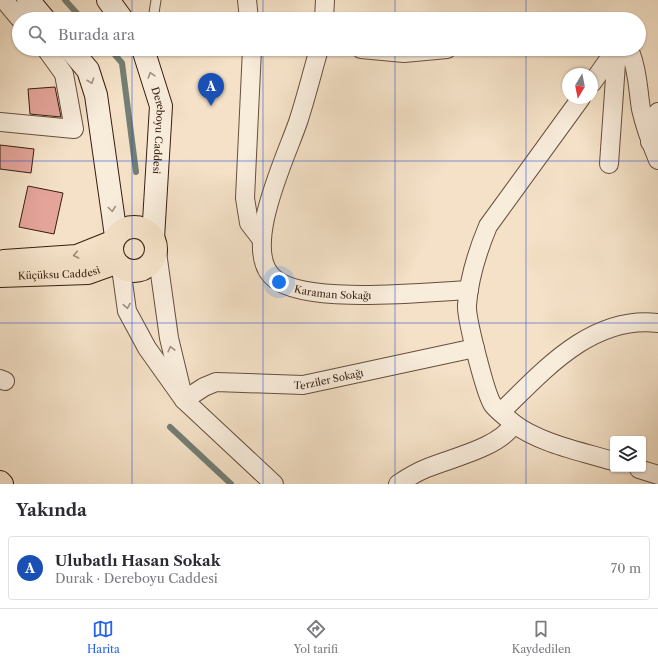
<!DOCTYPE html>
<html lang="tr">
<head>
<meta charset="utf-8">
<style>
	:root { --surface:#fff; --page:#f2f2f3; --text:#2b2b33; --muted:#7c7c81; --line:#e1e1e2; --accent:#2563eb }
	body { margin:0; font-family:"Libre Caslon Text",serif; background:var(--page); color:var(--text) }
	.controls { position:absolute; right:12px; bottom:12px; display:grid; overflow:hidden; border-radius:4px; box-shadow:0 1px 3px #0004 }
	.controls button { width:36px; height:36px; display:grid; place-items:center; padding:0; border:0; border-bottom:1px solid var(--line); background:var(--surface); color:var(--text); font:20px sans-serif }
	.compass { position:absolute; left:562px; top:68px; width:36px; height:36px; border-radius:50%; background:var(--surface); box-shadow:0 1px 3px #0004; rotate:190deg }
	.you { position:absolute; left:279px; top:282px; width:14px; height:14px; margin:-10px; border:3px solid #fff; border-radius:50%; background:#1a73e8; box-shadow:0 0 0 6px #1a73e833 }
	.badge { display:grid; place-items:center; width:26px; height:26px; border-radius:50%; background:var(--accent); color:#fff; font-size:13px; font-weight:700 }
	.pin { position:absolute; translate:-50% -33px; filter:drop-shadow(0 1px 2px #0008) }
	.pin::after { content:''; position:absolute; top:21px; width:14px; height:12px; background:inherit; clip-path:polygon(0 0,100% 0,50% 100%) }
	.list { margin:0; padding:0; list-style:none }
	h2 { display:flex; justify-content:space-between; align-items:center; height:52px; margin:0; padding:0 16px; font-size:17px }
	h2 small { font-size:13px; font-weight:400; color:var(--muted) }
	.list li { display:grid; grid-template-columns:26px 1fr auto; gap:12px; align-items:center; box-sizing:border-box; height:64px; margin:0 8px 8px; padding:0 8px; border:1px solid var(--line); border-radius:4px }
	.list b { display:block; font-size:15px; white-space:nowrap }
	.list p { margin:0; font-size:13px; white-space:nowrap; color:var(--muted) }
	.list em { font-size:13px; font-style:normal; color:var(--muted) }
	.icon { flex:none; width:22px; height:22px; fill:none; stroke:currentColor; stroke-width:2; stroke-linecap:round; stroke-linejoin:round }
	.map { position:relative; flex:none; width:658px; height:484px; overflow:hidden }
	.search { position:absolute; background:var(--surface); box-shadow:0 1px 3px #0004; left:12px; right:12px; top:12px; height:44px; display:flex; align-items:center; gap:10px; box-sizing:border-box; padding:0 14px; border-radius:22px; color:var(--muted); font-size:15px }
	.sheet { height:124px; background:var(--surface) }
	nav { display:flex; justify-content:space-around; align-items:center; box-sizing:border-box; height:56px; border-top:1px solid var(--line); background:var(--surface); font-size:11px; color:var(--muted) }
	nav a { display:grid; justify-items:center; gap:2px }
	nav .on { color:var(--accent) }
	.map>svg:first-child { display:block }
</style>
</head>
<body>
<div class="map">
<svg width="658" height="484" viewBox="0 0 658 484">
	<rect width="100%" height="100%" fill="#f4e1c7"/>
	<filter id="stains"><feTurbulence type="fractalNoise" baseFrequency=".005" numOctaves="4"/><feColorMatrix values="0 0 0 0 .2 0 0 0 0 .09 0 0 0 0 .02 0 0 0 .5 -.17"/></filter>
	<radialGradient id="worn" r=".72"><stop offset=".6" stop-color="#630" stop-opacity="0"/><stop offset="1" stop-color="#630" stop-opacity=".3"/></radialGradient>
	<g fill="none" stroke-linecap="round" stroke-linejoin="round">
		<!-- stream -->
		<path stroke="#747e73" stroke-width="6" d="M65,0L82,19
			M110,49L122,63L136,172
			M170,427L231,484"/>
	</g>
	<!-- building -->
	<path fill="#e4a49a" stroke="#381e11" d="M55,87L61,117L30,114L28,89Z
		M0,145L34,149L31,173L0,169Z
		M28,186L63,193L54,234L19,227Z"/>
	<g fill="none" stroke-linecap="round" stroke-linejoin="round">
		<!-- service casing -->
		<g stroke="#674f3e" stroke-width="11">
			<path id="service" d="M153,19L156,0"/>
		</g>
		<!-- minor casing -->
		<g stroke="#674f3e" stroke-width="20">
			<g id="minor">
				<path d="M4,0L20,19"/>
				<path d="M247,0L249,19"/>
				<path d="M324,19L325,0"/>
				<path d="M252,49L245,198L249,223L262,240"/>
				<path id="s1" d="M319,49C312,73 306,98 298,122C287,155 239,252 275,279C307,305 426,292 469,290"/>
				<path d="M361,49L404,53L447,49"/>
				<path d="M620,49L631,54C638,72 638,91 641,109C645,127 651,143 658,160"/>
				<path d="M592,83L616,49"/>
				<path d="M581,98L488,226C478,250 469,278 467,305C466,318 486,396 493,405C498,411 507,418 513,423C538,443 583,452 613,461"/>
				<path d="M0,122L74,129L64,74L46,49"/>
				<path d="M650,142L658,112"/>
				<path d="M609,164L617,49"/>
				<path d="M156,245L169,338L182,392"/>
				<path d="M121,268L127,311L147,348L184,400L274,484"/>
				<path d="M0,379L5,381"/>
				<path id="s2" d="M184,400L204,387L216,382L303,385L475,348"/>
				<path d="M501,412C544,370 592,315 658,323"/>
				<path d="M639,469L658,475"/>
				<path d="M398,484C407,478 417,472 427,468C454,457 498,448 514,424"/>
			</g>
		</g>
		<!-- secondary casing -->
		<g stroke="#381e11" stroke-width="24">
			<g id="secondary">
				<path d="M28,0L44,19"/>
				<path d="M108,0L122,19"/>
				<path d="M70,49L88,70L96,95L116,236"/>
				<path id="s3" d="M143,49L161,106L153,238"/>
			</g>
		</g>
		<!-- primary casing -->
		<g stroke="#381e11" stroke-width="24">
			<g id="primary">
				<circle cx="134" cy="249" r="22"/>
				<path d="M4,261L77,256L112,242"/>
				<path id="s4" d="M0,276L88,273L116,263"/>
				<path d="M0,482L2,484"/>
			</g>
		</g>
		<!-- service -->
		<use href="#service" stroke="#f8ecdb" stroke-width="9"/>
		<!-- minor -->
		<use href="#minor" stroke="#f8ecdb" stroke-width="18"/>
		<!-- secondary -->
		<use href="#secondary" stroke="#f8ecdb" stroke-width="22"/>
		<!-- primary -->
		<use href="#primary" stroke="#f4e1c7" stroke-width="22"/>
	</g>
	<!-- one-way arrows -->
	<defs><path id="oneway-chevron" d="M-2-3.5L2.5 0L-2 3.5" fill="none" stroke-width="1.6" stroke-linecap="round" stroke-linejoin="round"/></defs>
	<g stroke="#a28f80">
		<use href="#oneway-chevron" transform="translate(151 75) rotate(-108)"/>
		<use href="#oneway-chevron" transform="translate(91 81) rotate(71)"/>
		<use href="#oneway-chevron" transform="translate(112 209) rotate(82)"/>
		<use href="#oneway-chevron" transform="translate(127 306) rotate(80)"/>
		<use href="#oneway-chevron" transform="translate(171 349) rotate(-104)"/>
	</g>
	<use stroke="#9f8975" href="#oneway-chevron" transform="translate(76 255) rotate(169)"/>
	<!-- grid -->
	<path fill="none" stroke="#1d4ed8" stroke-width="1" stroke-opacity="0.55" d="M132,0V19M263,0V19M395,0V19M526,0V19M132,49V484M263,49V484M395,49V484M526,49V484M0,161H658M0,323H658"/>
	<g text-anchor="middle" stroke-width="3" stroke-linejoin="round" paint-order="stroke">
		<!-- street labels -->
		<g font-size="10" fill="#381e11" stroke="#f8ecdb">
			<text dy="4" stroke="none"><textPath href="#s3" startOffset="84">Dereboyu Caddesi</textPath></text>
			<text dy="4" stroke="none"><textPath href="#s4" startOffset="59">Küçüksu Caddesi</textPath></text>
			<text dy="4" stroke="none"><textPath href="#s1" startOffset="303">Karaman Sokağı</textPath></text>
			<text dy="4" stroke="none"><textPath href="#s2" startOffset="150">Terziler Sokağı</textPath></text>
		</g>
	</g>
	<rect width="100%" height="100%" filter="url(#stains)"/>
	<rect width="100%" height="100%" fill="url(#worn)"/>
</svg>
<div class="controls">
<button><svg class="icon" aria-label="layers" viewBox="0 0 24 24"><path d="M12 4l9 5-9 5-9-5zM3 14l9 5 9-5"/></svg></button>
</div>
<svg class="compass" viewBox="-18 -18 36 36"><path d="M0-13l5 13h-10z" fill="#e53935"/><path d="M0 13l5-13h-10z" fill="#7c7c81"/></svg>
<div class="you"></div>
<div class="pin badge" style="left:211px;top:106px;background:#1a4fb4">A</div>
<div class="search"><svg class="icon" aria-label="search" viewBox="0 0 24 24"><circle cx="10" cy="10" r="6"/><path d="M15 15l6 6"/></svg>Burada ara</div>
</div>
<section class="sheet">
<h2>Yakında<small></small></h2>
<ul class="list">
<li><span class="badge" style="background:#1a4fb4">A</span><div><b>Ulubatlı Hasan Sokak</b><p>Durak · Dereboyu Caddesi</p></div><em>70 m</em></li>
</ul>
</section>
<nav>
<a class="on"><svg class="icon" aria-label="map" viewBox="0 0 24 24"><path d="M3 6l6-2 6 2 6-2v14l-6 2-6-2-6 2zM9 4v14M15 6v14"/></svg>Harita</a>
<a><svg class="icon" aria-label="directions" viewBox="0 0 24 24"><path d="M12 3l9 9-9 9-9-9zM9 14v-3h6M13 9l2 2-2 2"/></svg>Yol tarifi</a>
<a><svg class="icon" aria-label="saved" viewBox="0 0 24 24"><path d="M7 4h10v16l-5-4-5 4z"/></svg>Kaydedilen</a>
</nav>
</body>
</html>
